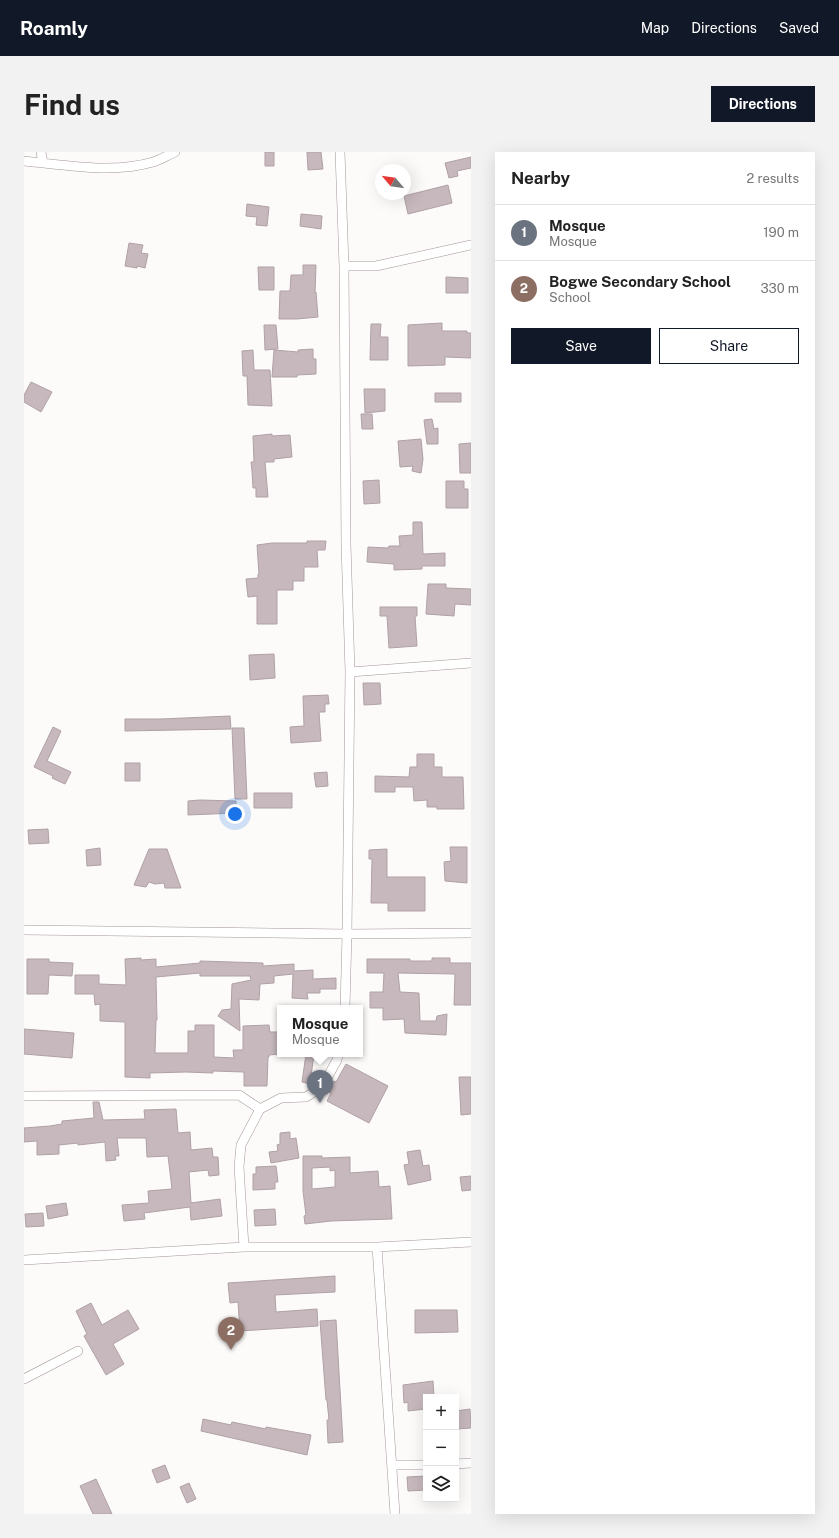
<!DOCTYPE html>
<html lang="en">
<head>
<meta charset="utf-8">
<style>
	:root { --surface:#fff; --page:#f2f2f2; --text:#222; --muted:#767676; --line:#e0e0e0; --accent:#111827 }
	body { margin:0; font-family:"Public Sans",sans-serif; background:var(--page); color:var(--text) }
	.controls { position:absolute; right:12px; bottom:12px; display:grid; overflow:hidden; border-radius:0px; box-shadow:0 4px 16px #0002 }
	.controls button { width:36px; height:36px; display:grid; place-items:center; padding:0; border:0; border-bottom:1px solid var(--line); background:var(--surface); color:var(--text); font:20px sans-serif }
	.compass { position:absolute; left:351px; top:12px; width:36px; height:36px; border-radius:50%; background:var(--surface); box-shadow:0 4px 16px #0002; rotate:299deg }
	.you { position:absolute; left:211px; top:662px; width:14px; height:14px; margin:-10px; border:3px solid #fff; border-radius:50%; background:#1a73e8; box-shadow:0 0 0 6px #1a73e833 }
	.badge { display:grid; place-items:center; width:26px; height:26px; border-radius:50%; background:var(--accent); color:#fff; font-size:13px; font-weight:700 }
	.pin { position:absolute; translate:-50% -33px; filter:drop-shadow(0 1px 2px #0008) }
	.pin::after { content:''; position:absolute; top:21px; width:14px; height:12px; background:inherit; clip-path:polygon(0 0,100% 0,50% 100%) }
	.popup { position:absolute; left:253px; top:853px; width:86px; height:52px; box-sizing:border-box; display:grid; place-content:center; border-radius:0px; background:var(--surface); filter:drop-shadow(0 1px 3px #0005); font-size:13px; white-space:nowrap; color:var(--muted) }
	.popup b { font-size:15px; color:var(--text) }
	.popup::after { content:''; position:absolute; left:50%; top:100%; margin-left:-8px; border:8px solid transparent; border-top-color:var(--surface) }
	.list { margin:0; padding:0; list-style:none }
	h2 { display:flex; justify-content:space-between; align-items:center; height:52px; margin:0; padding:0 16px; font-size:17px }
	h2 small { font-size:13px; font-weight:400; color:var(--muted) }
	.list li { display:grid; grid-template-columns:26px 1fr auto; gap:12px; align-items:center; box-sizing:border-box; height:56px; padding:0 16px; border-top:1px solid var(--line) }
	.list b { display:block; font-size:15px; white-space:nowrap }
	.list p { margin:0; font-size:13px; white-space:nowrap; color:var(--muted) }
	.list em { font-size:13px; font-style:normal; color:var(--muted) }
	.actions { display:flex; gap:8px; padding:12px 16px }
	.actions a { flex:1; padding:9px 0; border:1px solid var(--accent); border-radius:0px; text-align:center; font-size:14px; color:var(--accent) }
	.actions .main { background:var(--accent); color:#fff }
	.icon { flex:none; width:22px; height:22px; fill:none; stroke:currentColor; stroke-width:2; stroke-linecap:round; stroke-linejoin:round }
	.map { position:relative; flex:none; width:447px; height:1362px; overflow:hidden; border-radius:0px }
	header { display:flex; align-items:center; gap:24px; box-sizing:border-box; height:56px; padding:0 20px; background:var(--accent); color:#fff }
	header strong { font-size:19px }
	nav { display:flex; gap:22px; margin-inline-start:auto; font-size:14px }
	.intro { display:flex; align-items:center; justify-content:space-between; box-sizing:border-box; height:96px; padding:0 24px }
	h1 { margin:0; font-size:28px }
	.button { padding:10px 18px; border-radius:0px; background:var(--accent); color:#fff; font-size:14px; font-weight:700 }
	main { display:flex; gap:24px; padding:0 24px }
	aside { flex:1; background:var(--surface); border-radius:0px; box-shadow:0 4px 16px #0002 }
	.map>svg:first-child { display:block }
</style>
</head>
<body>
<header>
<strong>Roamly</strong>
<nav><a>Map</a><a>Directions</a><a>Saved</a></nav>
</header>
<div class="intro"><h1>Find us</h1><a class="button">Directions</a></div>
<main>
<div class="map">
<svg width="447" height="1362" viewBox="0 0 447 1362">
	<rect width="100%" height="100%" fill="#fdfafa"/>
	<!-- building -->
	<path fill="#c6b8bc" stroke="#afa1a5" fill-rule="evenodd" d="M241,0H250V14H241Z
		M283,0H297L299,17L284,18Z
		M447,5V16L433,19L434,24L425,26L421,11Z
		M424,33L428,51L384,62L380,44Z
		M223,52L245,55L243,74L232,73L233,65L222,64Z
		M277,62L298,64L297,77L276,74Z
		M105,91L119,93L117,101L124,102L121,116L113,114V116L101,114Z
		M279,113H292L291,141L292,140L294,165L273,167H255L256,139H266L267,123H279Z
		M234,115H250V138H235Z
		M422,125L444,126V141H422Z
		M418,171V179H443V181H447V206L421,205V213L384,214V173Z
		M347,172H357L356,185H364V208H346Z
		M240,173H252L254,197L241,198Z
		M289,197V207H292V222L273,223V225H248L250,198L274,200V198Z
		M229,198L230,218H246L248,254L224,253L223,224H219L218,199Z
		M7,230L28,240L17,260L0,250V243Z
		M340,237H361V259L341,261Z
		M411,241H437V250H411Z
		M337,262H348L349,277H338Z
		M408,267L410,277L414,276V292H403L400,268Z
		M248,282V284L266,283L268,305L250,307V310H241L244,345H232V336H229L228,319L227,310H230L229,284Z
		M397,287L399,307L397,321L388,319L389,314L376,315L374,289Z
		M447,291V321H436L435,292Z
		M355,328L356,351L340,352L339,329Z
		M422,329H440V337H444V356H422Z
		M389,370H398L399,402L421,401V414H398V417L370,418V412L343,410L344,395L364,396L365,394H376L375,384L389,383Z
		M283,389H302L301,398H293L294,415H280V429H269V438H253V472H233V444L224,445L222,427L234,426V422H235L233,393L248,391H283Z
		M404,432H422V436L447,437V453L431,452L430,464L402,462Z
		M356,455H393V464H391L393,494L365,496L363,464H356Z
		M250,502L251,526L226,528L225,503Z
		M339,531H356L357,552L340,553Z
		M304,543L305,552H301V560H295L297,589L267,591L266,575L280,574L279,544Z
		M206,564L207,577L101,579V567H137Z
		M29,575L37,579L23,609L47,620L41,632L28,626L29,624L10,615Z
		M208,576H220L223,647H211Z
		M393,602H410V615H418V625H439L440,657H413V655H403V648L390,649L389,635H371V640H351V624L385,625L386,615H393Z
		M101,611H116V629H101Z
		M303,620L304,634L292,635L290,621Z
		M230,641H268V656H230Z
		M176,648L212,649V661L164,663V649Z
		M24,677L25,691L5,692L4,678Z
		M426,695H443V731L421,729L420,710L427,709Z
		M76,696L77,713L63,714L62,698Z
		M125,697H143L157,736H141L140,731L131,732L125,730L122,735L110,733Z
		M363,697V725H401V759H364V751H347L348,707H345V698Z
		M117,806V808L132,807V815L176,811V809L239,811V814L270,812V819L289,818V827L312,826V837H296V841H283L284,847L268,846L269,822L250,824V831L236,832L235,848L215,847L216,879L194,864L198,858L207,857L208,832L227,828L226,824H176V821L132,825L133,868H132L131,901H164V879H171V873H190V905L210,906L209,898H219V874L245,873L246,880H256V902L245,903V905H244L243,934H220V920L189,919V921L162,920L126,921V926L101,925V870L76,869V852L71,853L70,842H51V823H75V832L102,833L101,807Z
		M408,806H426V811H447V853H430L431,822L374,821L376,840L395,841L396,869H412L413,864L423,862L422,883L381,881L380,867L359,868V856H346V840H359L360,821H343V807H386V809H408Z
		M3,807H25V810L49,811L48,824L25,823L24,842H3Z
		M0,877L50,881L48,906L0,902Z
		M282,902H290L286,932L278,930Z
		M322,912L364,934L345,971L303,949L307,941L305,940L310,929L312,930Z
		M435,925H447V962L437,963Z
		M69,950H75L79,968L121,967L120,958L152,957L154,981L166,980L167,998L188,996L189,1005H194L195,1023L185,1024L184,1018L165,1020L167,1051L196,1047L198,1064L167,1068L166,1055L120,1061L121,1067L100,1069L98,1053L125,1051L124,1039L148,1037L144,1004L123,1005L122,986H93L95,1004H91L92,1008L82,1009L81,990L54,993V991L35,993V1002L13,1003V989L0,990V976L26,974L38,972V969L70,966Z
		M266,980V987L272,986L275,1006L247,1011L245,1000L254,999L253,993L256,992V981Z
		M396,998L399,1014L405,1013L407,1028L384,1033L380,1013L385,1012L383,1000Z
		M279,1004H298V1006L326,1005V1021L354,1019L355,1035L366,1034L368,1067L307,1069L281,1072L280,1064L282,1063L279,1039ZM306,1015V1019L311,1018V1035L288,1037V1016Z
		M252,1014L254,1030H251V1037L229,1038V1022H232V1015Z
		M447,1024V1038L438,1039L436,1025Z
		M42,1051L44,1063L24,1067L22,1054Z
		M251,1057L252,1073L231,1074L230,1058Z
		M19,1061L20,1074L2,1075L1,1062Z
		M311,1124V1140L251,1143L252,1160L293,1157L294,1174L216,1179L214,1150L206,1151L204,1131Z
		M67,1151L78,1173L104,1158L115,1177L89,1192L100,1212L82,1223L60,1184L63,1182L52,1159Z
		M391,1158H433L434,1180L391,1181Z
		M312,1168L319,1290L304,1291L303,1268H305L303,1248H302L296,1169Z
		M409,1229L410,1245H402V1257L384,1259V1250L380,1251L379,1233Z
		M446,1257L447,1276L432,1277V1259Z
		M179,1267L207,1273L208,1270L242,1277V1275L287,1283L283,1303L177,1279Z
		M141,1313L146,1326L133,1331L128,1318Z
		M402,1324V1338L384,1339L383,1325Z
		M72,1327L88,1362H69L56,1334Z
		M165,1331L172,1347L163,1351L156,1335Z"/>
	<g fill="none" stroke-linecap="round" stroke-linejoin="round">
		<!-- street casing -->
		<g stroke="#a49695" stroke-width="10">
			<path id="street" d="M17,0L19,11
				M316,0L320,114L322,392L326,520L323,782L321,856
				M0,9C41,13 89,22 129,10C136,8 144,3 151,0
				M320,114H352L447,93
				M326,520L447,511
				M0,778L323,782L447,781
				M0,944L215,943L236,957
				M220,1095L215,1015L217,993L236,957L257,946L282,945L298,935L313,908L314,902
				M353,1095L371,1362
				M0,1108L220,1095H353L447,1090
				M0,1227L54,1199
				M432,1312L447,1311
				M368,1313H402"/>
		</g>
		<!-- street -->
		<use href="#street" stroke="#fff" stroke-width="9"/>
	</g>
</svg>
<div class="controls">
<button>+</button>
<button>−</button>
<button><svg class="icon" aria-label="layers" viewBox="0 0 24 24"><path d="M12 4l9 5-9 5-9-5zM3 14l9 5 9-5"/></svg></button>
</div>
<svg class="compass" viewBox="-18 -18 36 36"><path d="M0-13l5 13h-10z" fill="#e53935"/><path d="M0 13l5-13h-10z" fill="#767676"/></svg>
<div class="you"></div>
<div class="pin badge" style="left:296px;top:951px;background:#6b7280">1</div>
<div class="popup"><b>Mosque</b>Mosque</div>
<div class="pin badge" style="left:207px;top:1198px;background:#8d6e63">2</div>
</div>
<aside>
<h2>Nearby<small>2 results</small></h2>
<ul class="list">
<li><span class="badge" style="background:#6b7280">1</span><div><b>Mosque</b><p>Mosque</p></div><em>190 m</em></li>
<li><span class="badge" style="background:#8d6e63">2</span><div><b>Bogwe Secondary School</b><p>School</p></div><em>330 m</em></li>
</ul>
<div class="actions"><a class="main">Save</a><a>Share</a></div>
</aside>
</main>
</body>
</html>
